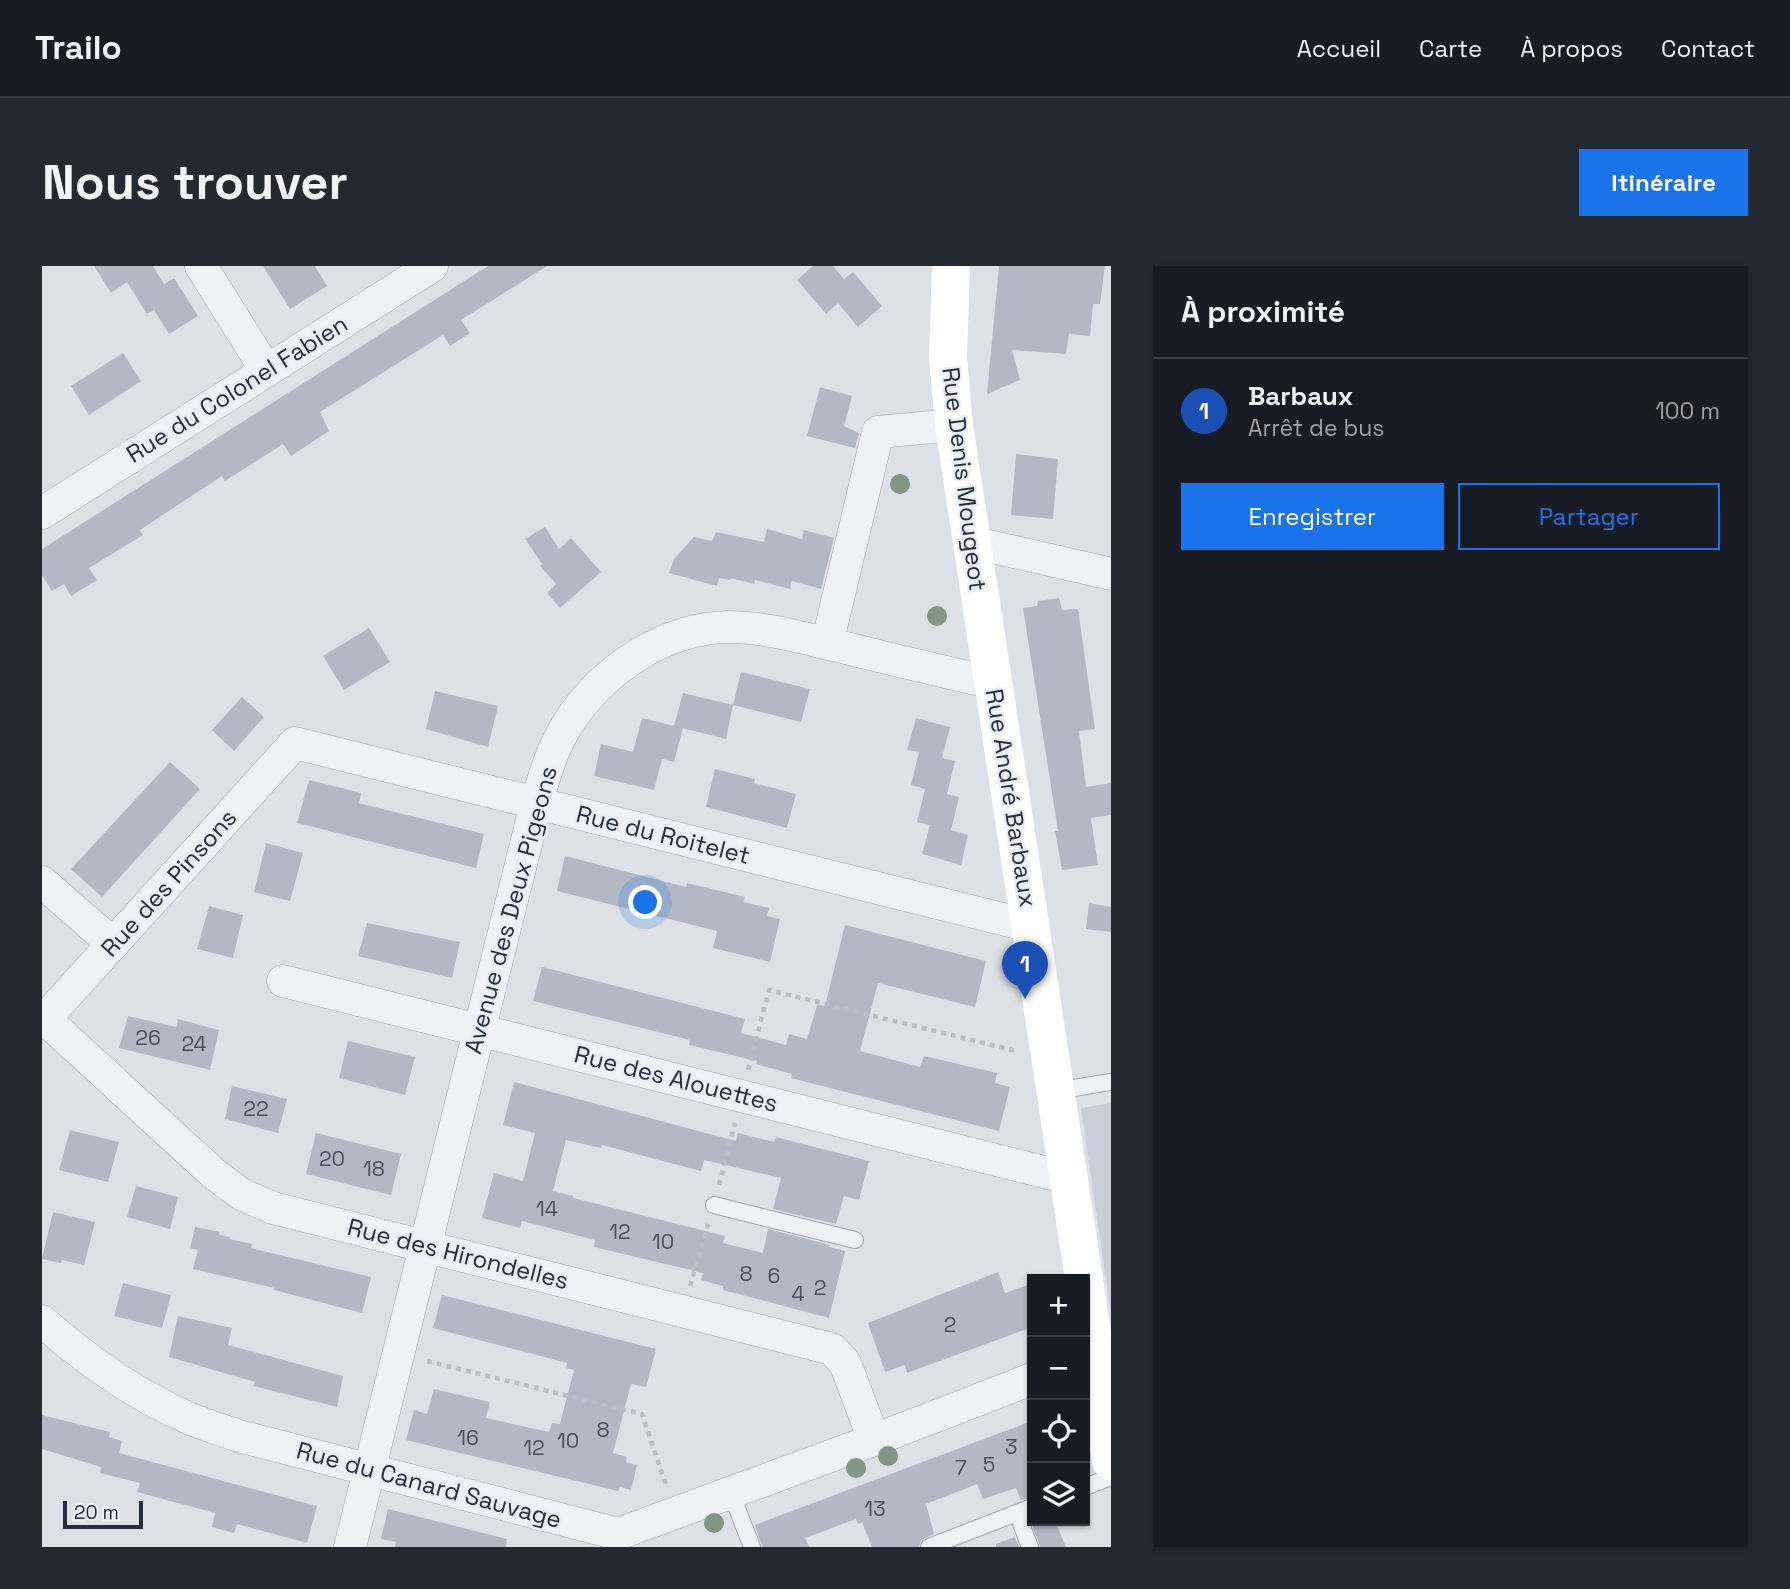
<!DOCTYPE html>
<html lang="fr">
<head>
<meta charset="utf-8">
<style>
	:root { --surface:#171b24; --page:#242831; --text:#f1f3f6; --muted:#9ea1a6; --line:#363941; --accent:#1a73e8 }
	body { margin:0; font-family:"Space Grotesk",sans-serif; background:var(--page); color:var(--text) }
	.controls { position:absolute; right:21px; bottom:21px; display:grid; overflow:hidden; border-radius:0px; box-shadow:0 2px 5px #0004 }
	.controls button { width:63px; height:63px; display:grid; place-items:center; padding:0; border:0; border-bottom:2px solid var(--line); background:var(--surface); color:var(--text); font:35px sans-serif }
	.scale { position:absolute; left:21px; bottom:18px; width:80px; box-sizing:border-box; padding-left:7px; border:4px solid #252d3e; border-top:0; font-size:19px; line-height:24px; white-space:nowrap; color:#252d3e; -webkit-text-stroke:5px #ebeff5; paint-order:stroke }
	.you { position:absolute; left:604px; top:637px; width:24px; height:24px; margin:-18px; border:5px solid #fff; border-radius:50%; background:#1a73e8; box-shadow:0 0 0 10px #1a73e833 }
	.badge { display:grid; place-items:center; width:46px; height:46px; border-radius:50%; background:var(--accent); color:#fff; font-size:23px; font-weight:700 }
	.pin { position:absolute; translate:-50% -58px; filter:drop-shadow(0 2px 4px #0008) }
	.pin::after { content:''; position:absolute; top:37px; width:24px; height:21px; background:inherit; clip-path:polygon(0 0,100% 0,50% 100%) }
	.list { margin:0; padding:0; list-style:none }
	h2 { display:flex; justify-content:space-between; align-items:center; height:91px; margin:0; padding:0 28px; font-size:30px }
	h2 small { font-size:23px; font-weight:400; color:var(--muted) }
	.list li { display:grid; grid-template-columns:46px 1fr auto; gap:21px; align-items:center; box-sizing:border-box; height:105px; padding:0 28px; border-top:2px solid var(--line) }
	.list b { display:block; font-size:26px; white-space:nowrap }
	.list p { margin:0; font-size:23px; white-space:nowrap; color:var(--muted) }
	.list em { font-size:23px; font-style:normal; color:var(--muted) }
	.actions { display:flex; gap:14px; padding:21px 28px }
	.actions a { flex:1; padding:16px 0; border:2px solid var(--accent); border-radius:0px; text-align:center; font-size:24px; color:var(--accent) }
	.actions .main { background:var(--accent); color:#fff }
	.icon { flex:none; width:38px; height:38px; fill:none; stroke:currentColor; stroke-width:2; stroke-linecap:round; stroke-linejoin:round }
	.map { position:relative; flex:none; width:1069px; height:1281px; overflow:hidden; border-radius:0px }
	header { display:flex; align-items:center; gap:42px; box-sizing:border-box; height:98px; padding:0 35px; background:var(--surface); border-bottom:2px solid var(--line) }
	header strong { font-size:33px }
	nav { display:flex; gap:38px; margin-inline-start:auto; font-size:24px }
	.intro { display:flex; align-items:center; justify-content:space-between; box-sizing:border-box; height:168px; padding:0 42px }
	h1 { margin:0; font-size:49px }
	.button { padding:18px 32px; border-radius:0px; background:var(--accent); color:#fff; font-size:24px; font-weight:700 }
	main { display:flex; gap:42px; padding:0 42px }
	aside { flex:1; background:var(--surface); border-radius:0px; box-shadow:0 2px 5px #0004 }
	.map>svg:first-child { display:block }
</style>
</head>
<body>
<header>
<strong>Trailo</strong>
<nav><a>Accueil</a><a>Carte</a><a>À propos</a><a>Contact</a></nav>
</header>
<div class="intro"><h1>Nous trouver</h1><a class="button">Itinéraire</a></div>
<main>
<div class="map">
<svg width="1069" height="1281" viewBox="0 0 1069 1281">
	<rect width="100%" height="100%" fill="#dce0e7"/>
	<!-- built -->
	<path fill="#c9cfd9" d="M1069,837V1049L1039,842Z"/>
	<!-- building -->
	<path fill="#b3b9c4" d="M52,0H111L122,18L132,12L156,50L127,68L112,44L105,48L85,16L69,27Z
		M221,0H273L285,20L248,43Z
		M446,0H505L419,54L428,67L408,80L401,69L278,146L287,165L249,190L241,178L183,215L180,210L98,264L101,269L47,302L55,314L29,330L22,318L10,325L0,309V283Z
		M771,0H791L802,13L811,6L840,40L816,61L796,37L784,48L755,14Z
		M957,0H1063L1058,38H1051L1048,70L1027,68L1024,88L970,84L978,114L945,128Z
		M81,87L99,115L47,149L29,120Z
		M778,121L810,130L802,160L817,167L813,182L765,170Z
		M974,188L1016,193L1011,253L969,249Z
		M503,261L517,283L529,272L559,306L518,342L505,327L514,318L498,300L500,298L483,273Z
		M725,263L760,273L762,264L792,272L779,323L750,315L748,323L713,314L712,318L689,312L688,314L677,312L675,320L627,307L632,293L652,271L670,275L674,266L722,276Z
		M1017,332L1020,344L1036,343L1053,463L1037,465L1044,521L1069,517V549L1049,552L1056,599L1020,604L1013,565H1016L981,342L995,340L996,335Z
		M327,362L348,396L302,424L281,390Z
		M699,406L768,423L759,456L691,439Z
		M393,425L456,440L446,481L384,463Z
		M641,427L691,439L684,473L632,460Z
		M200,431L222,451L192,485L170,464Z
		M600,452L641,462L632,496L620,493L612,524L552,510L559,478L591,486Z
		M874,452L908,461L900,492L913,495L905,528L917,531L909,564L926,569L919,599L880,588L888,559L875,556L883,523L869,519L877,486L865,484Z
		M128,496L158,523L60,631L29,603Z
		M673,503L713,513L712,517L754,528L745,562L664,541Z
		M267,514L319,527L317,537L442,568L434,602L255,557Z
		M224,577L261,587L248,635L212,626Z
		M523,590L644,621L645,617L703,631L701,636L727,642L725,650L738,653L728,696L671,682L675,665L515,625Z
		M1047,637L1069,641V666L1044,663Z
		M167,640L201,649L191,692L155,683Z
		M325,657L418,676L410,712L316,690Z
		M803,659L944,695L933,741L836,717L818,785L878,801L882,790L955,807L953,817L968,821L957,865L749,812L750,808L714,798L715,795L647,779L648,774L491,735L500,701L703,753L699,767L744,779L747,768L765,773L775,739L783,740Z
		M86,750L134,761L136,753L177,764L168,804L77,782Z
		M306,775L373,791L363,829L297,812Z
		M472,816L694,875L696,867L732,876L734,871L827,895L817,934L802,930L794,958L731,943L739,912L662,894L659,905L560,879L559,882L524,874L511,925L531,930V932L683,970L681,977L721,987L726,963L788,979L787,981L803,985L787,1052L681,1024V1020L659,1014L661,1007L552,981L553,974L480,955L478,962L440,952L452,907L481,915L493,867L461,859Z
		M190,820L245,833L236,867L183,853Z
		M28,864L77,876L66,916L17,904Z
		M274,867L359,888L349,929L264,908Z
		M94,920L136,931L128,963L85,951Z
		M11,946L53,956L42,999L20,994L19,997L0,993Z
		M153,961L178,966L177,969L188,971L187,973L210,978L209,982L329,1011L320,1047L232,1024V1022L151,1003L156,984L148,982Z
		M956,1006L963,1027L986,1019L990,1031V1061L865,1107L863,1099L843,1106L826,1057Z
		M81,1017L129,1029L120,1062L72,1050Z
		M400,1029L614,1083L604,1121L589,1118L571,1187L585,1191L584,1196L595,1199L589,1224L578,1221L576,1225L364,1174L372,1144L385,1148L392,1123L448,1136L444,1152L507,1166L510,1157L518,1158L532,1104L524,1102L525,1097L391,1062Z
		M136,1050L190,1062L186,1079L301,1110L295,1141L211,1120L213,1116L127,1091Z
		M0,1149L68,1166L67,1171L80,1175L77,1187L275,1240L265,1277L195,1258L192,1267L170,1261L173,1247L95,1226L98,1217L58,1207L59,1201L0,1183Z
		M990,1155V1231L979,1234L974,1222L941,1233L935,1218L884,1238L892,1268L879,1274L877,1281H830L820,1256L816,1258L814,1253L763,1272L767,1281H720L713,1259Z
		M346,1243L465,1273L464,1281H353L354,1276L339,1273Z
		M990,1252V1255H1013L1024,1281H998L988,1253Z
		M973,1271L977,1281H954V1278Z"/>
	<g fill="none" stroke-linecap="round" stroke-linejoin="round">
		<!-- lane casing -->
		<g stroke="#a1a7b1" stroke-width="18">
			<path id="lane" d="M1014,825L1069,816
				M672,939L813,974
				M1043,1221L1069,1211
				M689,1227L710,1281
				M975,1247L988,1281
				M887,1281L990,1241"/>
		</g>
		<!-- street casing -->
		<g stroke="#a1a7b1" stroke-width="33">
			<path id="street" d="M159,0L224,104
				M0,247L390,0
				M929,276L1069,308
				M785,378L836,166L912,159
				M0,616L71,678
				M241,715L1026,912
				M3,753L171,907L199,928L231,942L790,1083L803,1097L832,1174
				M0,756L253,477L988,660
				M0,1055C43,1093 87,1125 140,1149C158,1158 178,1163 197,1170L576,1268L832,1174L990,1113
				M308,1281L494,538C502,511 510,483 525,459C559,405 621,362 687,361C724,361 760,372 796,380C848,393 899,405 951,417"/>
		</g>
		<!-- path -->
		<path stroke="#babec5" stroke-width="4.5" stroke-dasharray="5 5" stroke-linecap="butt" d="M706,804L727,724L974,785
			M677,919L693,857
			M648,1020L666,958
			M385,1095L600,1148L625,1222"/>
		<!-- lane -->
		<use href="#lane" stroke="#eef1f5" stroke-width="16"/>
		<!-- street -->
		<use href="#street" stroke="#eef1f5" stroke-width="32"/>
		<!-- secondary -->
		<path stroke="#fff" stroke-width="38" d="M909,0L906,91L912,159L1042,1013
			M1043,1021L1069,1195"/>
	</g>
	<!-- trees -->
	<g fill="#829683">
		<circle cx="858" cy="218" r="10"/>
		<circle cx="895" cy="350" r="10"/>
		<circle cx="846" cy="1190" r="10"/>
		<circle cx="814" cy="1202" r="10"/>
		<circle cx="672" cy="1257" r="10"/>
	</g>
	<g text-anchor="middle" stroke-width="5" stroke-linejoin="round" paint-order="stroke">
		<!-- number labels -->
		<g font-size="21" fill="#485060">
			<text x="106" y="779">26</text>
			<text x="152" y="785">24</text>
			<text x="214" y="850">22</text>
			<text x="290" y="900">20</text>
			<text x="332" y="910">18</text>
			<text x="505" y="950">14</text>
			<text x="578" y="973">12</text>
			<text x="621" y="983">10</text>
			<text x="704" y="1015">8</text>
			<text x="732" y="1017">6</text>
			<text x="778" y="1029">2</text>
			<text x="756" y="1035">4</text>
			<text x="908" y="1066">2</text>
			<text x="561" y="1171">8</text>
			<text x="426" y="1179">16</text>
			<text x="526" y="1182">10</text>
			<text x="969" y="1188">3</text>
			<text x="492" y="1189">12</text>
			<text x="947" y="1206">5</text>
			<text x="919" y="1209">7</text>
			<text x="833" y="1250">13</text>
		</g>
		<!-- street labels -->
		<g font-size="24" fill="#252d3e" stroke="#ebeff5">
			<text transform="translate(195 123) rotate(-32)" y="8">Rue du Colonel Fabien</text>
			<text transform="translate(922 213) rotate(83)" y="8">Rue Denis Mougeot</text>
			<text transform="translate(969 532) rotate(81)" y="8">Rue André Barbaux</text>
			<text transform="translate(621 569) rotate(14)" y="8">Rue du Roitelet</text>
			<text transform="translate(127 617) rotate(-48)" y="8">Rue des Pinsons</text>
			<text transform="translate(469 644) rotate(-75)" y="8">Avenue des Deux Pigeons</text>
			<text transform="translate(634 813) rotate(14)" y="8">Rue des Alouettes</text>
			<text transform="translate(416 988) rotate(14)" y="8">Rue des Hirondelles</text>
			<text transform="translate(387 1219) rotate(15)" y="8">Rue du Canard Sauvage</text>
		</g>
	</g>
</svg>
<div class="controls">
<button>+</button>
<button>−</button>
<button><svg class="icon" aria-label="locate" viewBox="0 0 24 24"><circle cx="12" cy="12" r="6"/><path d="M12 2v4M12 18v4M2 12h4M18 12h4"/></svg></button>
<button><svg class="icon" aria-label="layers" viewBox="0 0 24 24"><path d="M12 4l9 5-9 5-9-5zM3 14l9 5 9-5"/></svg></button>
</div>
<div class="scale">20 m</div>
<div class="you"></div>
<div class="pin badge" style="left:983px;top:733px;background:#1a4fb4">1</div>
</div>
<aside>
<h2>À proximité<small></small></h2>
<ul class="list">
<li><span class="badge" style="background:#1a4fb4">1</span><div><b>Barbaux</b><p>Arrêt de bus</p></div><em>100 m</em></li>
</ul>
<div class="actions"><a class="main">Enregistrer</a><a>Partager</a></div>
</aside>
</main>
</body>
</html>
